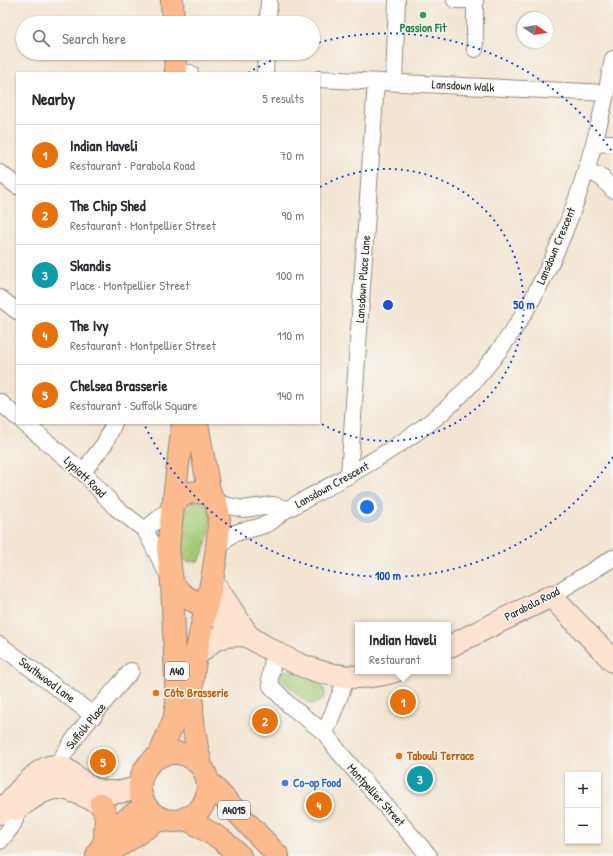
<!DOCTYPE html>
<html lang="en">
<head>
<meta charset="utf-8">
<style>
	:root { --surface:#fff; --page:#f2f2f3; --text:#2b2b33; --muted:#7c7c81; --line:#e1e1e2; --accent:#111827 }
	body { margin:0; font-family:"Patrick Hand",sans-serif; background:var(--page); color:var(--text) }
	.controls { position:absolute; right:12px; bottom:12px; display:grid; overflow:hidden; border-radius:0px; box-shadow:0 1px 3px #0004 }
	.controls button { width:36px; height:36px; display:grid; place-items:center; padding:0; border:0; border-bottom:1px solid var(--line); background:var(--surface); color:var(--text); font:20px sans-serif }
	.compass { position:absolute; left:517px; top:12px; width:36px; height:36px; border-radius:50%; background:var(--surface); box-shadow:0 1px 3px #0004; rotate:102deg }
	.you { position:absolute; left:367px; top:507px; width:14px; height:14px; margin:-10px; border:3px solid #fff; border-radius:50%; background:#1a73e8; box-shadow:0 0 0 6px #1a73e833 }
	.badge { display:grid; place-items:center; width:26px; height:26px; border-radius:50%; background:var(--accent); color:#fff; font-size:13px; font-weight:700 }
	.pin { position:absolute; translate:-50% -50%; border:2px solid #fff; box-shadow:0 1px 4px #0006 }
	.popup { position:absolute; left:355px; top:622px; width:96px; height:52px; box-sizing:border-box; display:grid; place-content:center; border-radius:0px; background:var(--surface); filter:drop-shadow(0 1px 3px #0005); font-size:13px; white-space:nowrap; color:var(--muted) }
	.popup b { font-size:15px; color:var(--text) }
	.popup::after { content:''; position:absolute; left:50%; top:100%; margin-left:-8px; border:8px solid transparent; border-top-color:var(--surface) }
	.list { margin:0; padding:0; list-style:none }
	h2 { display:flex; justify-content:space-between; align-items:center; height:52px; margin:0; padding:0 16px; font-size:17px }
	h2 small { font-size:13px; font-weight:400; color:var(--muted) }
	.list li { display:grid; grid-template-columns:26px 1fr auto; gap:12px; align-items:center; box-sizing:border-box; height:60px; padding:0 16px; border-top:1px solid var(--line) }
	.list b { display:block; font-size:15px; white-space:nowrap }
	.list p { margin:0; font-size:13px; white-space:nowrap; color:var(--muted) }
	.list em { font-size:13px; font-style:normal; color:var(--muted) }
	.icon { flex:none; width:22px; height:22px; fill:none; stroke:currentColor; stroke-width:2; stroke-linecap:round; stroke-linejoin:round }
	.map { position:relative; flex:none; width:613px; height:856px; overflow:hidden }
	.search { position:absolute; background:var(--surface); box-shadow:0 1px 3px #0004; left:16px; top:16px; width:304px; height:44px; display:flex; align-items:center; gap:10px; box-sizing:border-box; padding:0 14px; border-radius:22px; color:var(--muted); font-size:15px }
	.panel { position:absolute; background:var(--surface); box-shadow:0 1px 3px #0004; left:16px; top:72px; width:304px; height:352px; border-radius:0px }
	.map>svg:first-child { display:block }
</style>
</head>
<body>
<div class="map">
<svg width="613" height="856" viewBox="0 0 613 856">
	<defs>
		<pattern id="grass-dots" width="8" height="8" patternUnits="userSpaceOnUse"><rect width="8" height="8" fill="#a5cb76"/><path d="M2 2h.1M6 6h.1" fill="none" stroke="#8eae66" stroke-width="1.8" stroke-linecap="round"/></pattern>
	</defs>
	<rect width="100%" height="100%" fill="#f6f6f2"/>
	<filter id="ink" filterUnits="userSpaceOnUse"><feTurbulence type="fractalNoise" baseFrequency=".025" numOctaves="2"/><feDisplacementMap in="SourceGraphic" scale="8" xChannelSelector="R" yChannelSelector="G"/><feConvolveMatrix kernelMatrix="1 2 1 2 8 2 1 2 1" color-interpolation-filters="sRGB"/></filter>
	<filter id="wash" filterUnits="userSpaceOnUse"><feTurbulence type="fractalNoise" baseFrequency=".012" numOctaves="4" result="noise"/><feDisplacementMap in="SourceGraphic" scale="16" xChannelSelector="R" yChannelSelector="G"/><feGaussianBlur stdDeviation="0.9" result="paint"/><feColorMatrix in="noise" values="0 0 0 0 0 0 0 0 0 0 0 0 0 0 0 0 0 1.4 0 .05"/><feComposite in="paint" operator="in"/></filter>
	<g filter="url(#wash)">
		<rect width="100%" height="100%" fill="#f3e5d1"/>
		<!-- grass -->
		<path fill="url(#grass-dots)" stroke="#687b50" d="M201,502C206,505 210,508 211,514C213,524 204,555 198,562L186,561L180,555L179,517L184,504Z
			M283,670C299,673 326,675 325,696C322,699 317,704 312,704C305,704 285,683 280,677V673Z"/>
	</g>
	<g filter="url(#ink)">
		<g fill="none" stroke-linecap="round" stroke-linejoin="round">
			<!-- street casing -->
			<g stroke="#8f887e" stroke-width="18">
				<path id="street" d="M455,0H468
					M268,23L269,0
					M475,49V0
					M176,72L190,73
					M265,73L266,53
					M319,79L607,93
					M394,83L397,0
					M594,144L613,143
					M586,169L602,178L613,190
					M0,173L17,186
					M0,298L17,311
					M0,402L17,417
					M24,423L83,472L115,507L145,530L166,571
					M83,472L105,443L114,423
					M349,476L376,82
					M216,503L243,509L273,505L286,509
					M145,530L172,507
					M218,552C227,527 246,533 267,524C274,521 279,513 286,510C335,483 384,457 429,423C538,338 589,190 613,59
					M551,596L613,558
					M0,645L94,716
					M274,652L270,678L271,686L289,705L325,733L338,751L429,856
					M325,733L347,677
					M54,777C60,748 111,695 131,671
					M0,841C12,826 22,819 11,800"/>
			</g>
			<!-- secondary casing -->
			<g stroke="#8f887e" stroke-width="24">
				<path id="secondary" d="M213,582L244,629
					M206,608C264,646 322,694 395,671
					M448,647L551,596L613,661
					M196,656C216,636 219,635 248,635
					M16,809C50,786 55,780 93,800
					M0,813C11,800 33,772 49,767C67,762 77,782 92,788C108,795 123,793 139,787"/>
			</g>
			<!-- primary casing -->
			<g stroke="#8f887e" stroke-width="24">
				<path id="primary" d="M207,780L278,856
					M185,818L221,839L240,856"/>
			</g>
			<!-- highway casing -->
			<g stroke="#8f887e" stroke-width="24">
				<path id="highway" d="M172,0L173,23
					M175,53L176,73
					M197,423L210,496
					M172,507C176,500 181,494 190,493C200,491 212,493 216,503C220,513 219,527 218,536C215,584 198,629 193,676C189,706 194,737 201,766
					M172,583L183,595L206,608
					M140 787a34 34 0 1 1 68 0a34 34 0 1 1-68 0Z
					M159,756L174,720L177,703L172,583L168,548L183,423
					M101,804L106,816L105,839
					M97,856C105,834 126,818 146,806
					M104,856L161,818"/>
			</g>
			<!-- street -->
			<use href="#street" stroke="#fff" stroke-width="16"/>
			<!-- secondary -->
			<use href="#secondary" stroke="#fee3d1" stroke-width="22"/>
			<!-- primary -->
			<use href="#primary" stroke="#fcba8d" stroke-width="22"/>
			<!-- highway -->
			<use href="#highway" stroke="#fcba8d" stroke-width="22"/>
		</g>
	</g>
	<!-- distance rings -->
	<g fill="none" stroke="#1d4ed8" stroke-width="2" stroke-dasharray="2 4">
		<path d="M320 187A136 136 0 1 1 320 423"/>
		<path d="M613 457A271 271 0 0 1 144 424M248 73A271 271 0 0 1 286 54M313 44A271 271 0 0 1 613 153"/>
	</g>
	<!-- markers -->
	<circle fill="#2e9e5b" stroke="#f6f6f2" stroke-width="1.5" cx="423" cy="15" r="4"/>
	<g fill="#e8710a" stroke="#f6f6f2" stroke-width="1.5">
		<circle cx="156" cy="693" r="4"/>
		<circle cx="399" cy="756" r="4"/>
	</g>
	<circle fill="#3f7fe0" stroke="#f6f6f2" stroke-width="1.5" cx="285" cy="783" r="4"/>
	<g text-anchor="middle" stroke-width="3" stroke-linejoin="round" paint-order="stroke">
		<!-- shield labels -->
		<g fill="#f6f6f2" stroke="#686867" stroke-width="1">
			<rect x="165" y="662" width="24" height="18" rx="3"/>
			<rect x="218" y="801" width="32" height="18" rx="3"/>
		</g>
		<g font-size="11" font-weight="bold" fill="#2b2b2b">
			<text x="177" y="675">A40</text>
			<text x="234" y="814">A4015</text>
		</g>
		<!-- leisure labels -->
		<g font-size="12" font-weight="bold" fill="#27864d" stroke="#f6f6f2">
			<text x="423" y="32">Passion Fit</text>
		</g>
		<!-- street labels -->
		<g font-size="12" fill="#2b2b2b" stroke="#f6f6f2">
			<text transform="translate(463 86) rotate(3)" y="4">Lansdown Walk</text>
			<text transform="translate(556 246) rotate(-67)" y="4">Lansdown Crescent</text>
			<text transform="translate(363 279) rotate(-86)" y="4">Lansdown Place Lane</text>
			<text transform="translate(85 477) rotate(44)" y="4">Lypiatt Road</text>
			<text transform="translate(332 485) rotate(-29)" y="4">Lansdown Crescent</text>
			<text transform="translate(532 604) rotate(-27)" y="4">Parabola Road</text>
			<text transform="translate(47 680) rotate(37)" y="4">Southwood Lane</text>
			<text transform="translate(86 726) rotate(-51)" y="4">Suffolk Place</text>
			<text transform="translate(376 795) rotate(48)" y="4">Montpellier Street</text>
		</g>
		<!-- food labels -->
		<g font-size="12" font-weight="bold" fill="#c56008" stroke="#f6f6f2" text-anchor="start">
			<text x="164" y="697">Côte Brasserie</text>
			<text x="407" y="760">Tabouli Terrace</text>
		</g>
		<!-- shop labels -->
		<g font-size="12" font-weight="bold" fill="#366cbe" stroke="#f6f6f2" text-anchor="start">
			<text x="293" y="787">Co-op Food</text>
		</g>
	</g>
	<circle cx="388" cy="305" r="6" fill="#1d4ed8" stroke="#f6f6f2" stroke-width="2"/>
	<g font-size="12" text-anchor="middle" font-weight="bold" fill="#1d4ed8" stroke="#f6f6f2" stroke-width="3" stroke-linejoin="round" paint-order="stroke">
		<text x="524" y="309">50 m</text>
		<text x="388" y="580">100 m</text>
	</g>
</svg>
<div class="controls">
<button>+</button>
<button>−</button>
</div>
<svg class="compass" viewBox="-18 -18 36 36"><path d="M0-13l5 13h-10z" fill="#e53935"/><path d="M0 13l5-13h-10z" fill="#7c7c81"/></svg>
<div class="you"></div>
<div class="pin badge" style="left:403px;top:702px;background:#e8710a">1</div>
<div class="popup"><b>Indian Haveli</b>Restaurant</div>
<div class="pin badge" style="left:265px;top:721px;background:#e8710a">2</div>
<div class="pin badge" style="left:420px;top:779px;background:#0f9aa8">3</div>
<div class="pin badge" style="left:319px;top:805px;background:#e8710a">4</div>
<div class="pin badge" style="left:103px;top:762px;background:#e8710a">5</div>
<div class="search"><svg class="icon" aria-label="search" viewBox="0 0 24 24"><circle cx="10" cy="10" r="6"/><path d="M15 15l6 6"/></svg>Search here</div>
<section class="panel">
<h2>Nearby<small>5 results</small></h2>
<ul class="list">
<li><span class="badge" style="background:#e8710a">1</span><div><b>Indian Haveli</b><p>Restaurant · Parabola Road</p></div><em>70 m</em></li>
<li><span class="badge" style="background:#e8710a">2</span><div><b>The Chip Shed</b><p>Restaurant · Montpellier Street</p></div><em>90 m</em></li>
<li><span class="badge" style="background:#0f9aa8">3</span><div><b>Skandis</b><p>Place · Montpellier Street</p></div><em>100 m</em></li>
<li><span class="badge" style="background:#e8710a">4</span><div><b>The Ivy</b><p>Restaurant · Montpellier Street</p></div><em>110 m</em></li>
<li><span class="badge" style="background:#e8710a">5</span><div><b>Chelsea Brasserie</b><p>Restaurant · Suffolk Square</p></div><em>140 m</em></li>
</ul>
</section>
</div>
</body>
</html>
